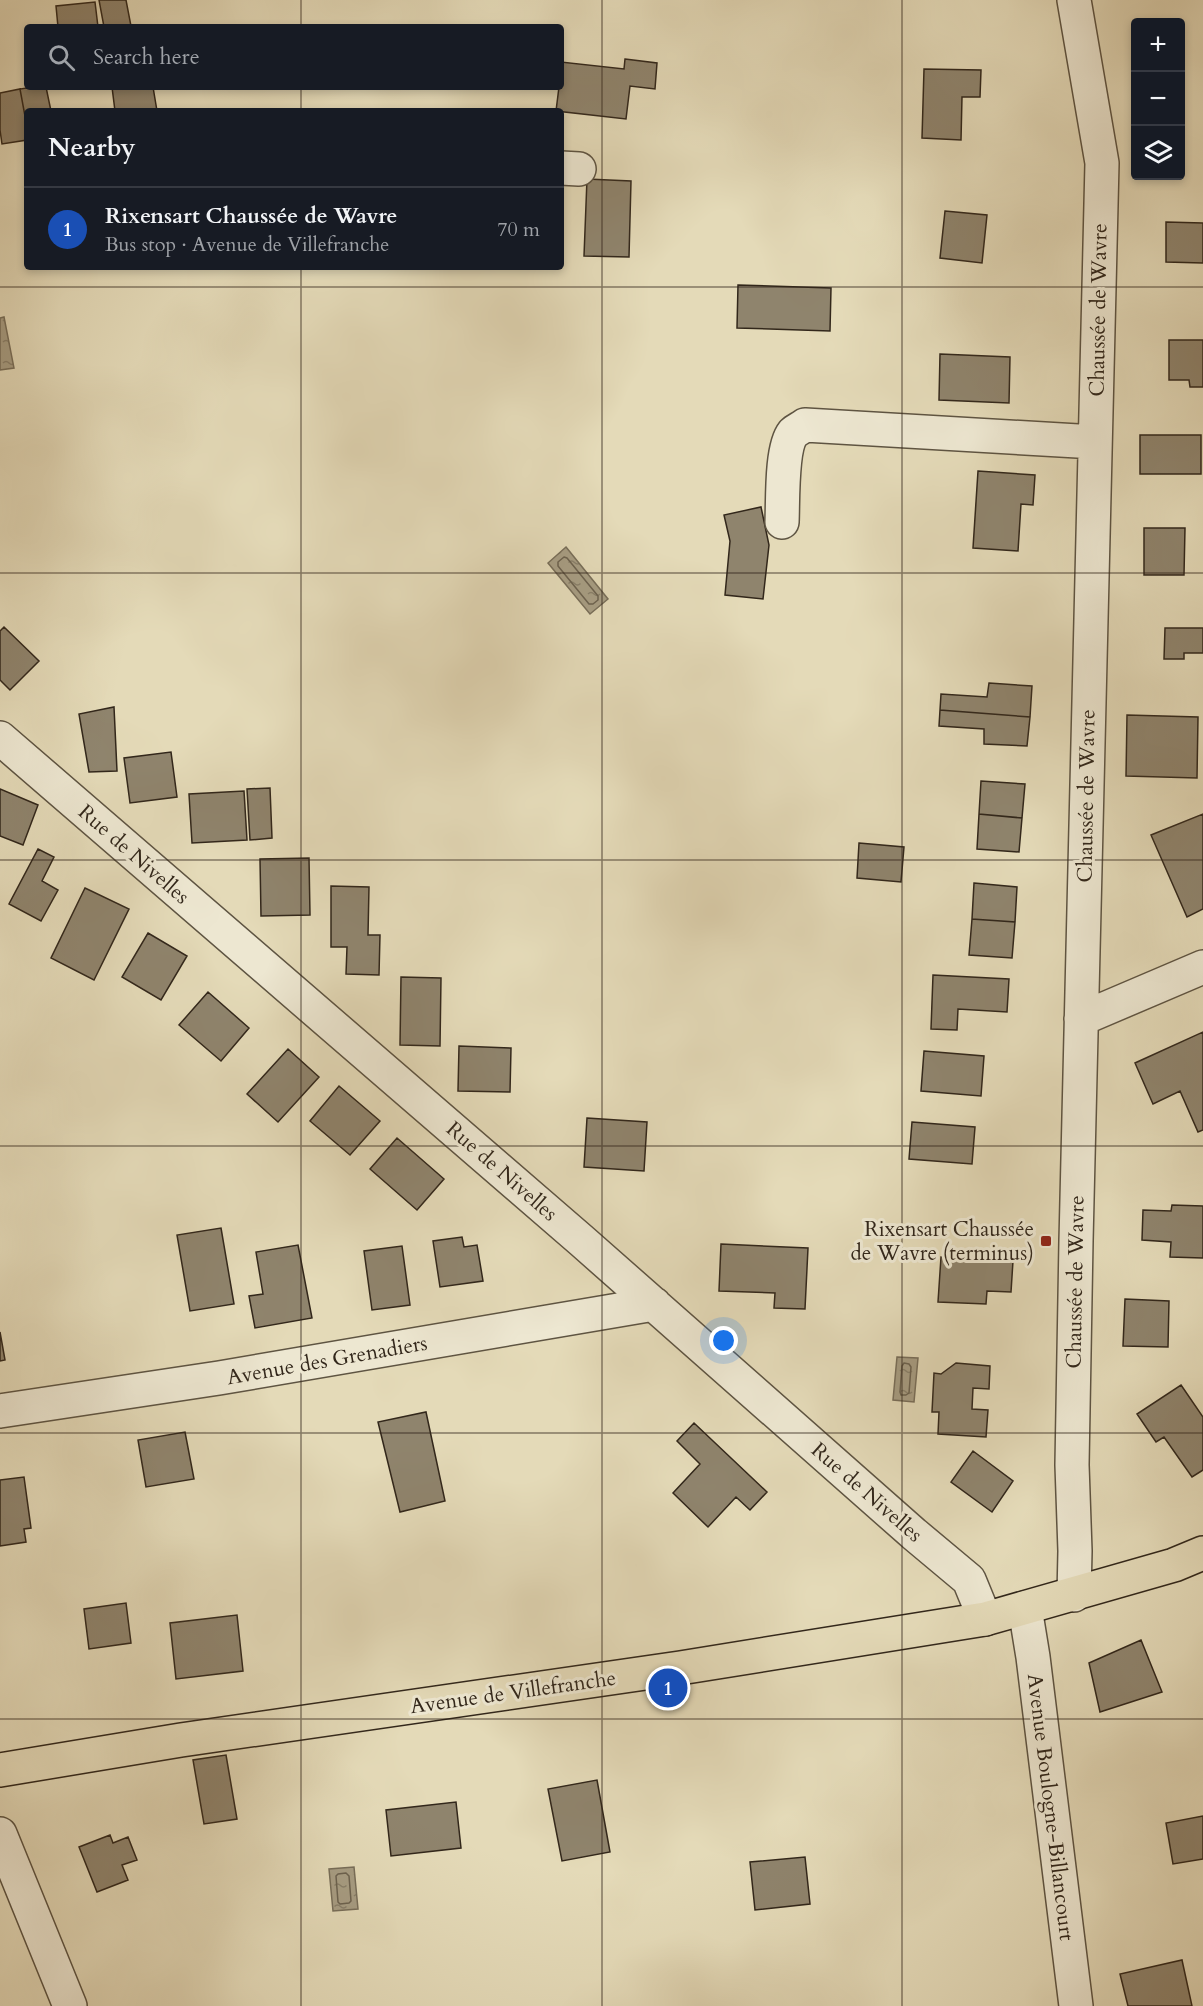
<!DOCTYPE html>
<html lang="en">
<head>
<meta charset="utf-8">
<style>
	:root { --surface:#171b24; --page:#242831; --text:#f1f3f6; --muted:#9ea1a6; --line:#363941; --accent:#d93025 }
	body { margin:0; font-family:Cardo,serif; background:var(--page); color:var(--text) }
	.controls { position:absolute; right:18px; top:18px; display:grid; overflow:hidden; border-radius:6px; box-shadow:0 3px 9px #0003 }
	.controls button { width:54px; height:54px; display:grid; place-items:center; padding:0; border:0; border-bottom:2px solid var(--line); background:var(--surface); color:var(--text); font:30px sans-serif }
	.you { position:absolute; left:724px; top:1341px; width:21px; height:21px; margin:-15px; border:4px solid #fff; border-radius:50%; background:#1a73e8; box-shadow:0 0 0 9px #1a73e833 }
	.badge { display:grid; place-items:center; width:39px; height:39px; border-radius:50%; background:var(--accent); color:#fff; font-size:20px; font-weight:700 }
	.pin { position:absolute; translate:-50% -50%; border:3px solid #fff; box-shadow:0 2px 6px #0006 }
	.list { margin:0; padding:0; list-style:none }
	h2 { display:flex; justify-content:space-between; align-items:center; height:78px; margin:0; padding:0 24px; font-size:26px }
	h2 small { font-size:20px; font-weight:400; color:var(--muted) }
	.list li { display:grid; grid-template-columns:39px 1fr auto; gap:18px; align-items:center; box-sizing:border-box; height:84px; padding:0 24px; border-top:2px solid var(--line) }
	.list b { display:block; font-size:22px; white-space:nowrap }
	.list p { margin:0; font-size:20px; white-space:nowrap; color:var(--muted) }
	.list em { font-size:20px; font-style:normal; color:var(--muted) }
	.icon { flex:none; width:33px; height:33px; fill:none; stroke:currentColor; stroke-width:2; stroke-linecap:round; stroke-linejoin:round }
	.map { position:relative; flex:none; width:1203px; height:2006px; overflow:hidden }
	.search { position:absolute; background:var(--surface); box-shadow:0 3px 9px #0003; left:24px; top:24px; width:540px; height:66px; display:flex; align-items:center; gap:15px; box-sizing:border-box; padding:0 21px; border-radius:6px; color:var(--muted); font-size:22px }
	.panel { position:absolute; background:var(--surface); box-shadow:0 3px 9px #0003; left:24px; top:108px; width:540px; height:162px; border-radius:6px }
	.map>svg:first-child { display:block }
</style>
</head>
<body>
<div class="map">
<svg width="1203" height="2006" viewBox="0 0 1203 2006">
	<defs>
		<pattern id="water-ripples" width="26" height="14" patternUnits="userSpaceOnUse" patternTransform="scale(1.5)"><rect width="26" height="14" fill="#a79d83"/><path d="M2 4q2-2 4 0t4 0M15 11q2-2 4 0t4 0" fill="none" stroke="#89806a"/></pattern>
	</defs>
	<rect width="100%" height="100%" fill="#e4dab8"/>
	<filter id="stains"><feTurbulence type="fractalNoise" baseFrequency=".00333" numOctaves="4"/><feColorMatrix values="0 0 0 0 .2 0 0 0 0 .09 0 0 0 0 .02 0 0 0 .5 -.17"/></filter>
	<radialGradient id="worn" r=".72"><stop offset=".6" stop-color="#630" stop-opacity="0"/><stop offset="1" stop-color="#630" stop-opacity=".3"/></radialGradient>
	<!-- water -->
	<path fill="url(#water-ripples)" stroke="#786e59" stroke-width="1.5" d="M4,317L14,368L0,370V318Z
		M566,547L608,599L590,614L548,563Z
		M897,1357L918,1358L914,1402L893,1400Z
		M354,1867L358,1909L333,1911L329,1869Z"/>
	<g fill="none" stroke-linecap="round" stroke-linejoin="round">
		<!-- shore -->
		<path stroke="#6c624f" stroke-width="1.5" d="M564,557L567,558L598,596V600L593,604H589L558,566V562Z
			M904,1363L909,1364L911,1367L909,1393L906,1395H901L900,1392L902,1366Z
			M346,1873L349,1876L351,1901L349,1903L340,1904L338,1902L336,1876L338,1874Z"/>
	</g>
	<!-- building -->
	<path fill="#8f846d" stroke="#32271b" stroke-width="1.5" d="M99,0H126L131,26L104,27Z
		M95,2L98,27H58L56,6Z
		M625,59L657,63L655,89L630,86L626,119L556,111L559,87H561V62L624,69Z
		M924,69L981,70L980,97H962L961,140L922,138Z
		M33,87H46L51,111H27V127L20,89Z
		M112,87H153L157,111H115Z
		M20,89L27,127V140L2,144L0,130V93Z
		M587,179L631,181L629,257L584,256Z
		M945,211L987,215L982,263L940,258Z
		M1166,222L1203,223V263L1166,262Z
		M738,285L831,288L830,331L737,328Z
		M1169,340H1203V387H1190L1189,380H1169Z
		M940,354L1010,357L1009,403L939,400Z
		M1140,435H1201V474H1140Z
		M978,471L1035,475L1033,505L1021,504L1018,551L973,548Z
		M761,507L769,545L763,599L725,595L730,541L724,515Z
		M1144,528H1185L1184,575H1144Z
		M4,627L39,661L10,690L0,680V631Z
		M1165,628H1203V653H1184V659H1164Z
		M989,683L1032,686L1030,717L940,710L941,694L987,697Z
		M114,707L117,771L89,772L79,714Z
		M940,710L1030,717L1027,746L984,744V729L939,726Z
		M1127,715L1198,717L1197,778L1126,776Z
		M171,752L177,797L130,803L124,758Z
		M981,781L1025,784L1022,818L979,814Z
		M270,788L272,838L250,840L247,789Z
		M0,789L38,805L23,845L0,836Z
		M244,791L247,840L192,843L189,794Z
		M979,814L1022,818L1019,852L977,849Z
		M1203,814V909L1187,917L1151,835Z
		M859,843L904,847L901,882L857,878Z
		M38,849L54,857L42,881L58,890L41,921L9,904Z
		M309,858L310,915L261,916L260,859Z
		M974,883L1017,887L1015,922L972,919Z
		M331,886L369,887L368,935H380L379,975L346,974L347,947H331Z
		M85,888L129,909L94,980L51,958Z
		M972,919L1015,922L1012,958L969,955Z
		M148,933L187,956L161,1000L122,977Z
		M933,975L1009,979L1007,1012L958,1009L957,1030L931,1029Z
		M401,977L441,978L440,1046L400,1045Z
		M208,992L249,1028L221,1061L179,1025Z
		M1203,1032V1130L1198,1132L1180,1091L1153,1104L1135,1063Z
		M459,1046L511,1048L510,1092L458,1091Z
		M288,1049L319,1077L278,1122L247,1094Z
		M924,1051L984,1056L981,1096L921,1091Z
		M339,1086L380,1121L350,1155L310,1121Z
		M587,1118L647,1122L644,1171L584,1167Z
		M912,1122L975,1127L972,1164L909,1159Z
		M397,1138L444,1179L417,1210L370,1169Z
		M1172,1205L1203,1206V1258L1170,1257L1171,1242L1142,1240L1143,1210L1171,1211Z
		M221,1228L234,1304L190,1311L177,1235Z
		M462,1237L464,1247L477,1245L483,1281L440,1287L433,1241Z
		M721,1244L808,1248L805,1309L774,1308L775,1293L719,1291Z
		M298,1245L312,1318L255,1328L249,1296L263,1294L256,1252Z
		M402,1246L410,1305L372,1310L364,1251Z
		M941,1257L1013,1261L1011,1292L987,1291L986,1304L938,1302Z
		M1125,1299L1169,1301L1168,1347L1123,1346Z
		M0,1332L5,1360L0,1361Z
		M956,1363L990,1366L989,1389L973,1388L972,1409L988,1410L986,1437L938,1434L939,1412H932L934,1373L941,1374Z
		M1181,1385L1203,1417V1470L1192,1477L1164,1437L1156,1442L1137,1414Z
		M426,1412L445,1501L400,1512L378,1422Z
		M694,1423L767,1492L750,1510L736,1497L708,1527L673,1493L700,1464L677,1441Z
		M185,1432L194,1479L146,1487L138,1440Z
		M973,1451L1013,1481L992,1512L951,1482Z
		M24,1477L31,1528L24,1529L26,1542L0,1546V1480Z
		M126,1603L131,1643L89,1649L84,1609Z
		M237,1615L243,1671L176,1679L170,1623Z
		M1141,1640L1162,1692L1100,1712L1089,1663Z
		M226,1755L237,1819L204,1824L193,1760Z
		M597,1780L610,1852L562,1861L548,1789Z
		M456,1802L461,1848L391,1856L386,1810Z
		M1203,1816V1859L1173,1864L1166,1823Z
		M110,1835L113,1843L128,1837L137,1860L122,1865L128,1880L97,1892L79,1847Z
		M805,1857L810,1904L755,1910L750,1862Z
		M1182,1960L1192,2006H1128L1120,1974Z"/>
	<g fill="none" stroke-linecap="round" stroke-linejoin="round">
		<!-- minor casing -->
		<g stroke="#5e5442" stroke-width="36">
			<path id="minor" d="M561,168L579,169
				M782,522C783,502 781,448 793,433C796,430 801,428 805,425L1095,442
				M0,738L582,1241L914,1534L969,1580L985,1619
				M1081,1019L1203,967
				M0,1411L219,1378L654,1304
				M1074,1595L1075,1551L1072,1465L1076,1241L1102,163L1074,0
				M1025,1608L1033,1657L1076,2006
				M0,1834L70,2006"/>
		</g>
		<!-- major casing -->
		<g stroke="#32271b" stroke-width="36">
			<path id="major" d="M0,1770L181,1740L680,1668L985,1619L1174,1565L1203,1553"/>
		</g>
		<!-- minor -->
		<use href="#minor" stroke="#ede7d1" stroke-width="33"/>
		<!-- major -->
		<use href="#major" stroke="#e4dab8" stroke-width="33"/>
	</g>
	<!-- grid -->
	<path fill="none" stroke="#32271b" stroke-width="1.5" stroke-opacity="0.55" d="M301,0V27M602,0V2006M902,0V2006M301,87V111M301,267V2006M0,287H1203M0,573H1203M0,860H1203M0,1146H1203M0,1433H1203M0,1719H1203"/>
	<!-- markers -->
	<rect fill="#8f2418" stroke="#ede7d1" stroke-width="2" x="1040" y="1235" width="12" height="12" rx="3"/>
	<g text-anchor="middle" stroke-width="6" stroke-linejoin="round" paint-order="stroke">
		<!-- street labels -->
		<g font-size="21" fill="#32271b" stroke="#ede7d1">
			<text transform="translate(1098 310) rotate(-89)" y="7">Chaussée de Wavre</text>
			<text transform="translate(1086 796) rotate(-89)" y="7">Chaussée de Wavre</text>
			<text transform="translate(134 854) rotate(41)" y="7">Rue de Nivelles</text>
			<text transform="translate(502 1171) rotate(41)" y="7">Rue de Nivelles</text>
			<text transform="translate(1075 1282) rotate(-89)" y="7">Chaussée de Wavre</text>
			<text transform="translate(327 1360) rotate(-10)" y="7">Avenue des Grenadiers</text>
			<text transform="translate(867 1492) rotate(41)" y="7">Rue de Nivelles</text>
			<text transform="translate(513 1692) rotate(-8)" y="7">Avenue de Villefranche</text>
			<text transform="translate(1051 1807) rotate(83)" y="7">Avenue Boulogne-Billancourt</text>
		</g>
		<!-- poi labels -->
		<g font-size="21" fill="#32271b" stroke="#ede7d1" text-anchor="end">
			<text x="1034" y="1236">Rixensart Chaussée<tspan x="1034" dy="24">de Wavre (terminus)</tspan></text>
		</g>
	</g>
	<rect width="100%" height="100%" filter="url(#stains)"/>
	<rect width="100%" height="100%" fill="url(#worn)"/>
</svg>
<div class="controls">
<button>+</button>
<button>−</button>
<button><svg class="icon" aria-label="layers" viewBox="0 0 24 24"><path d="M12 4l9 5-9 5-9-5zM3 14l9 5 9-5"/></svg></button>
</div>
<div class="you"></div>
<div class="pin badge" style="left:668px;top:1688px;background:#1a4fb4">1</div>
<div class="search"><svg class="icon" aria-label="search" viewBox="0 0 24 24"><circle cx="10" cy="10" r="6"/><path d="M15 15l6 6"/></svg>Search here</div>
<section class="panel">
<h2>Nearby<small></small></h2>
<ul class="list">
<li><span class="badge" style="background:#1a4fb4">1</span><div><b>Rixensart Chaussée de Wavre</b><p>Bus stop · Avenue de Villefranche</p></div><em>70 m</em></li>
</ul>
</section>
</div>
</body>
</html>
